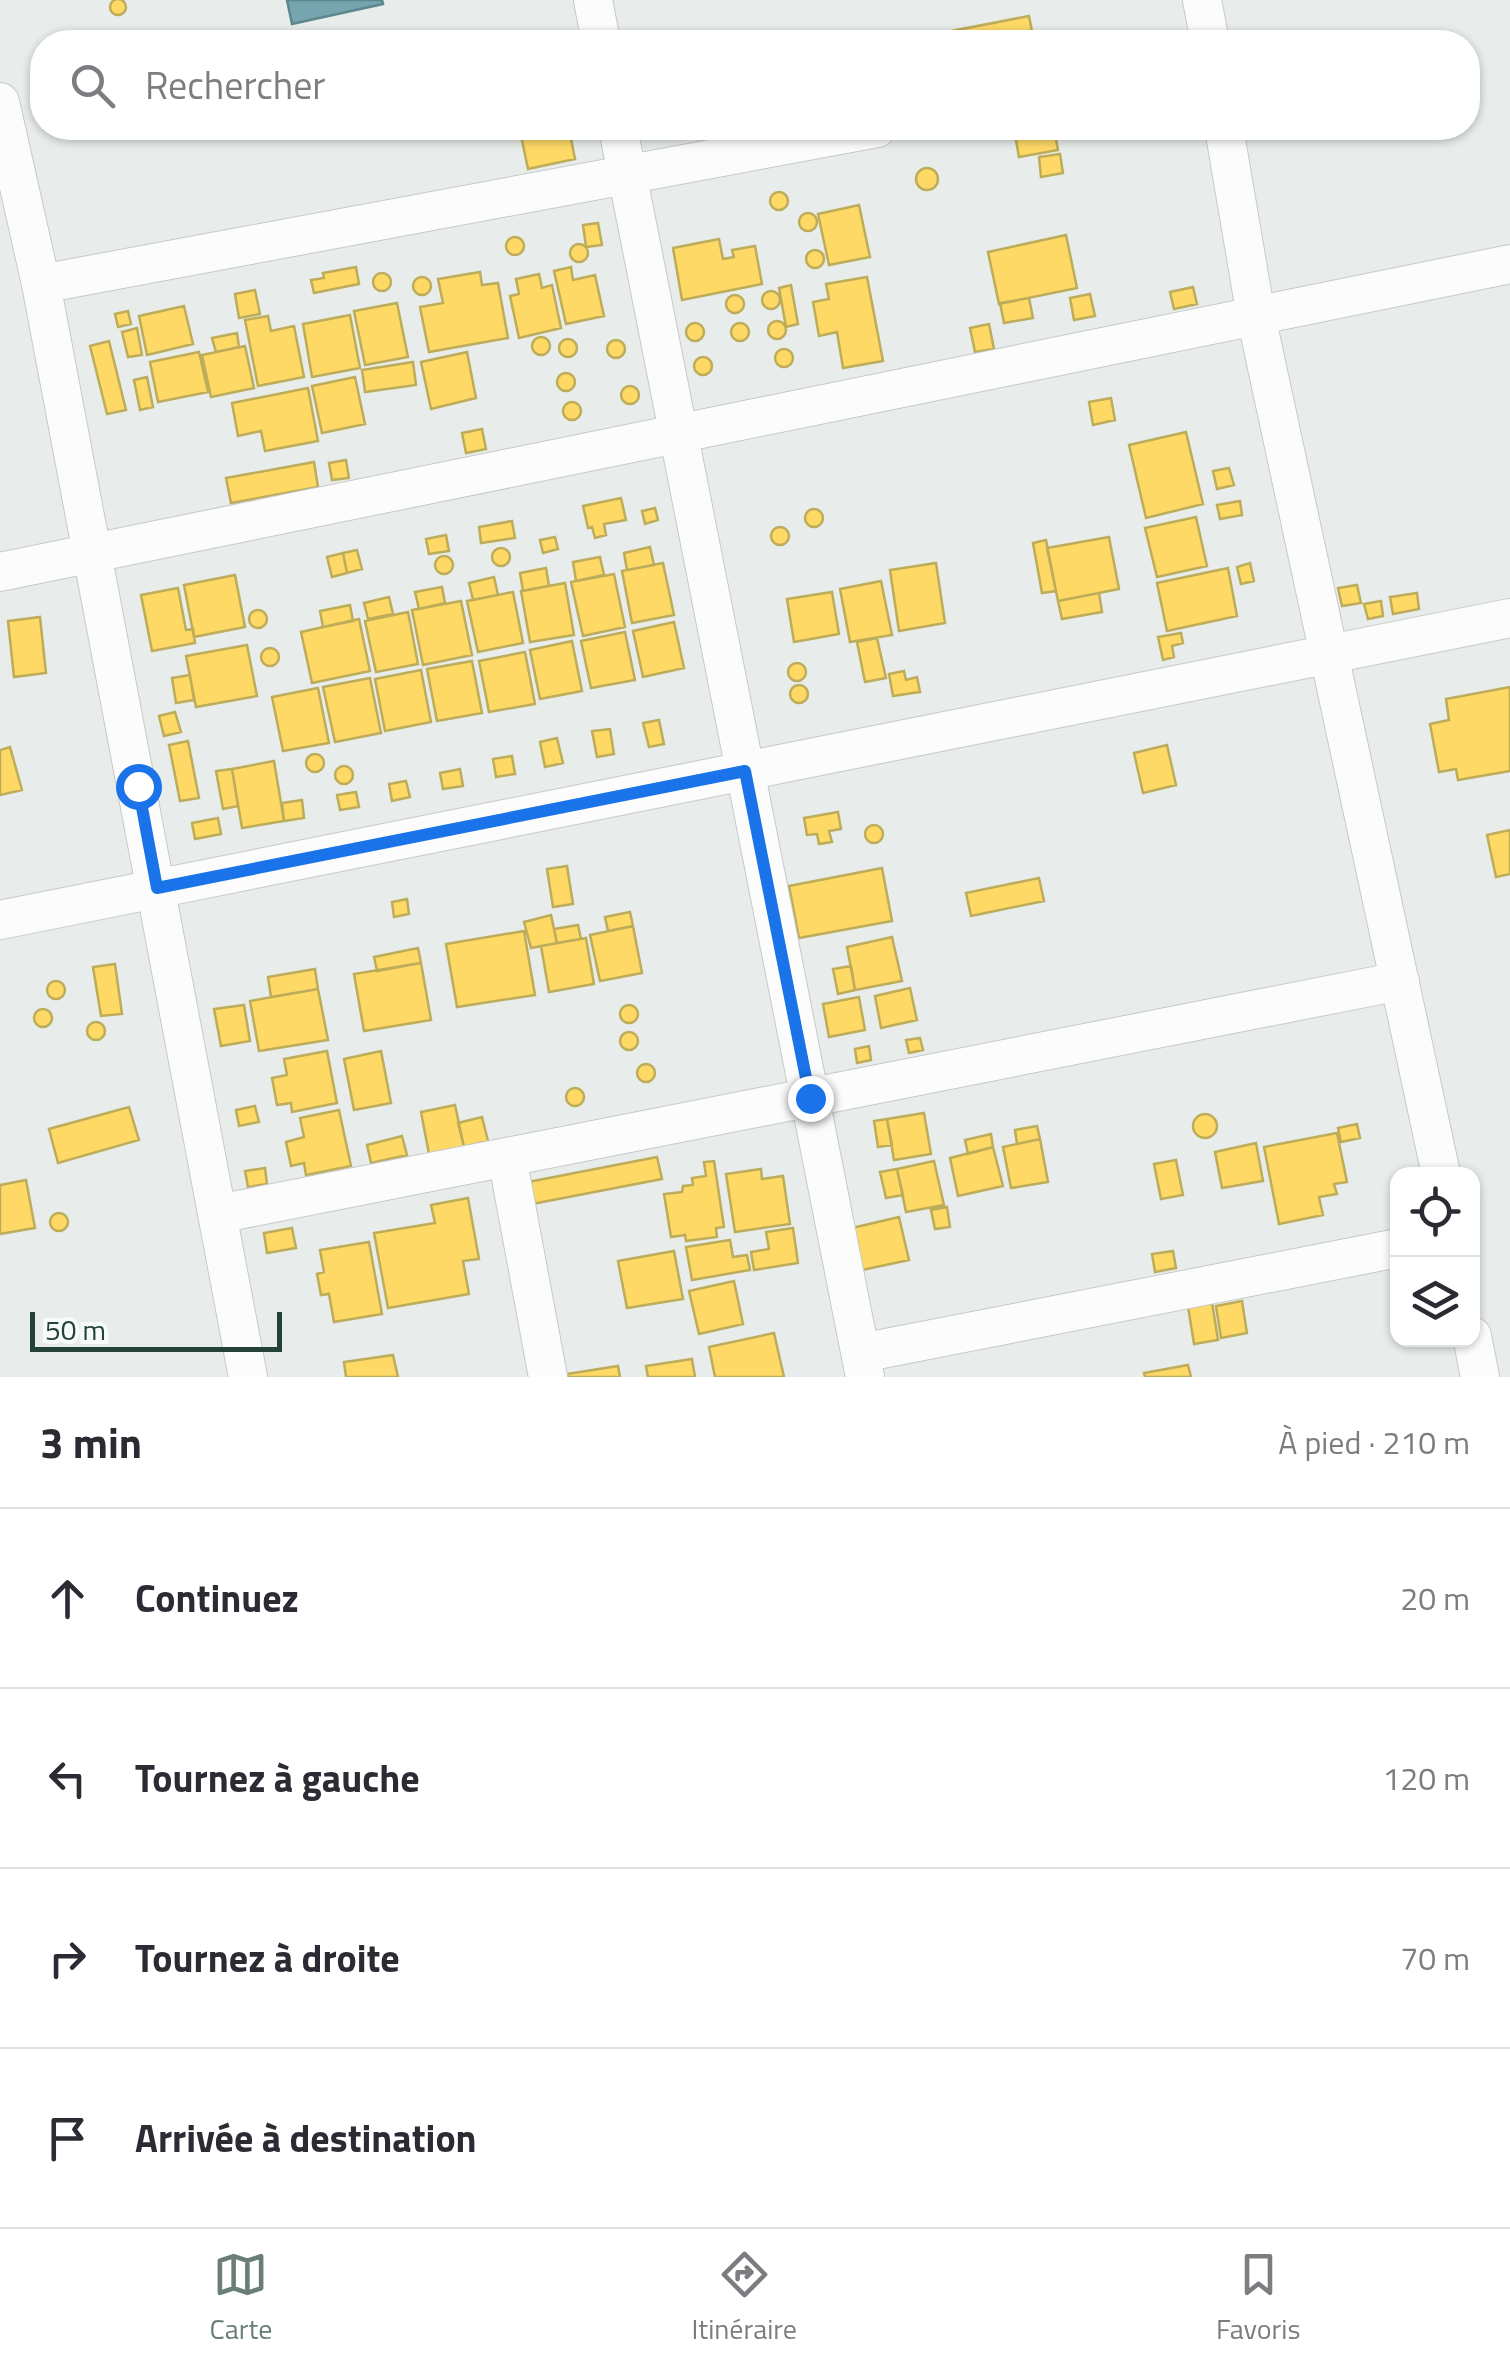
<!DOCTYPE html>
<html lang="fr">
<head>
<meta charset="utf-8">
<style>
	:root { --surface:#fff; --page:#f7f7f7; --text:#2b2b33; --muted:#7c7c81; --line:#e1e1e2; --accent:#697e78 }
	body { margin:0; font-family:"Titillium Web",sans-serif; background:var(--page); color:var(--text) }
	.controls { position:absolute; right:30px; bottom:30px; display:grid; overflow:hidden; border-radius:20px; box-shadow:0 2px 8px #0004 }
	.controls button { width:90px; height:90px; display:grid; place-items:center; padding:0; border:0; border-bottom:2px solid var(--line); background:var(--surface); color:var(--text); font:50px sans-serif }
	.scale { position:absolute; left:30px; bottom:25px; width:252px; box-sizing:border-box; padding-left:10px; border:5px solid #24423a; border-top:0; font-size:28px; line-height:35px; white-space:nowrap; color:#24423a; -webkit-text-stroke:8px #f7fbf9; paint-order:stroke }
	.stop { position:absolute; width:30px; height:30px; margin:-22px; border:8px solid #1a73e8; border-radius:50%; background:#fff }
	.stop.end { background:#1a73e8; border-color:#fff; box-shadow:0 2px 10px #0008 }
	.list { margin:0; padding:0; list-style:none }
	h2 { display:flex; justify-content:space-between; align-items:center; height:130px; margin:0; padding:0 40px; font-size:42px }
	h2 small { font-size:32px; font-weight:400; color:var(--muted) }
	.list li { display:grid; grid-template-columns:65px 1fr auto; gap:30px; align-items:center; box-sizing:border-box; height:180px; padding:0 40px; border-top:2px solid var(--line) }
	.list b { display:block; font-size:38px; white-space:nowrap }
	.list em { font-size:32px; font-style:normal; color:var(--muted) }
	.icon { flex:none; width:55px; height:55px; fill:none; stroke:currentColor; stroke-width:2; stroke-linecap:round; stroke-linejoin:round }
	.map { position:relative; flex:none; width:1510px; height:1377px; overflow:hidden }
	.search { position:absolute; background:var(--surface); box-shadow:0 2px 8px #0004; left:30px; right:30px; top:30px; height:110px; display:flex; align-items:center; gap:25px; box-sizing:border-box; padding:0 35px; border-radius:40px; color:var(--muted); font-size:38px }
	.sheet { height:850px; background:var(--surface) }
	nav { display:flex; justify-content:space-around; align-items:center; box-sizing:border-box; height:140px; border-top:2px solid var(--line); background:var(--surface); font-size:28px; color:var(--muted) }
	nav a { display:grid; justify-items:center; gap:5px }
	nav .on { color:var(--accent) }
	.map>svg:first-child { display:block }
</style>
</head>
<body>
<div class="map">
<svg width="1510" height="1377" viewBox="0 0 1510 1377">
	<rect width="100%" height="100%" fill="#e8edeb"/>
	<!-- homes -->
	<path fill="#ffd966" stroke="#bdac59" stroke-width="2.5" d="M110 7a8 8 0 1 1 16 0a8 8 0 1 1-16 0Z
		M1029,16L1034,42H938L936,34Z
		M536,128H569L575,159L528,169L520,131Z
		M1054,128L1058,150L1019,157L1015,135Z
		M1060,154L1063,173L1041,177L1039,157Z
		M916 179a11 11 0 1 1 22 0a11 11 0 1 1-22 0Z
		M770 201a9 9 0 1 1 18 0a9 9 0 1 1-18 0Z
		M859,205L870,257L829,265L818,214Z
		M799 222a9 9 0 1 1 18 0a9 9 0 1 1-18 0Z
		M598,223L602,245L586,247L583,225Z
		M1066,235L1077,288L999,304L988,252Z
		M506 246a9 9 0 1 1 18 0a9 9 0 1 1-18 0Z
		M719,239L723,259L734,257L732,250L755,246L762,284L682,300L673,248Z
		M570 253a9 9 0 1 1 18 0a9 9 0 1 1-18 0Z
		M806 259a9 9 0 1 1 18 0a9 9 0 1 1-18 0Z
		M356,267L359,284L314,293L311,280L324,278L323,273Z
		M571,267L573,280L595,275L604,316L566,324L554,271Z
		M480,272L482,285L498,283L508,338L429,352L420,307L443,303L438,279Z
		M373 282a9 9 0 1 1 18 0a9 9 0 1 1-18 0Z
		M539,274L542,288L552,285L561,328L519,338L510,296L519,294L516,279Z
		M413 286a9 9 0 1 1 18 0a9 9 0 1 1-18 0Z
		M867,277L883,361L843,368L837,332L819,336L813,302L829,299L826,284Z
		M791,285L798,324L786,327L779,288Z
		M1193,287L1197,304L1174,309L1170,292Z
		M255,290L260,314L239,318L235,294Z
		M762 300a9 9 0 1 1 18 0a9 9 0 1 1-18 0Z
		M1090,294L1095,316L1074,320L1070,298Z
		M726 304a9 9 0 1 1 18 0a9 9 0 1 1-18 0Z
		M1029,298L1033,318L1004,323L1000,303Z
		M397,303L408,357L365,365L354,311Z
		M184,306L193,344L147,355L139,316Z
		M128,311L131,324L118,327L115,314Z
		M350,315L360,368L312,377L303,324Z
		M268,316L271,331L294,326L304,377L258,386L245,320Z
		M768 330a9 9 0 1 1 18 0a9 9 0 1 1-18 0Z
		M686 332a9 9 0 1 1 18 0a9 9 0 1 1-18 0Z
		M731 332a9 9 0 1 1 18 0a9 9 0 1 1-18 0Z
		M989,324L994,349L975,352L970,328Z
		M137,328L142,355L128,357L122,332Z
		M237,333L239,347L216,352L212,338Z
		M532 346a9 9 0 1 1 18 0a9 9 0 1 1-18 0Z
		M559 348a9 9 0 1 1 18 0a9 9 0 1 1-18 0Z
		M607 349a9 9 0 1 1 18 0a9 9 0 1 1-18 0Z
		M109,341L126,410L107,414L90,346Z
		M245,346L254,388L211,397L202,355Z
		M775 358a9 9 0 1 1 18 0a9 9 0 1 1-18 0Z
		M199,352L208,392L158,402L150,362Z
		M467,352L476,398L431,409L421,362Z
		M694 366a9 9 0 1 1 18 0a9 9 0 1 1-18 0Z
		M413,362L416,385L365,392L362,370Z
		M557 382a9 9 0 1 1 18 0a9 9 0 1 1-18 0Z
		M147,377L153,407L140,410L134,380Z
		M355,377L365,424L322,433L312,386Z
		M621 395a9 9 0 1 1 18 0a9 9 0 1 1-18 0Z
		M308,388L318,441L265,451L261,431L238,436L232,403Z
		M1111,398L1115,420L1093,425L1089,402Z
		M563 411a9 9 0 1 1 18 0a9 9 0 1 1-18 0Z
		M482,429L486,449L466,453L462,433Z
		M1186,432L1203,504L1146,518L1129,445Z
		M346,460L349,478L332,480L329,463Z
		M314,462L318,487L231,503L226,478Z
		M1229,468L1234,485L1217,489L1213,471Z
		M621,498L626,520L604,524L606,535L595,538L592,527L588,528L583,506Z
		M1240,501L1242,515L1220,519L1217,505Z
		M655,508L658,520L645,524L642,511Z
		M805 518a9 9 0 1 1 18 0a9 9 0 1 1-18 0Z
		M1196,517L1207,566L1157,577L1145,528Z
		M512,521L515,538L481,543L479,527Z
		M771 536a9 9 0 1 1 18 0a9 9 0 1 1-18 0Z
		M446,535L449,551L429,554L426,539Z
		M555,537L558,549L543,553L540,540Z
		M1109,537L1119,589L1058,601L1047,548Z
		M1046,540L1056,591L1042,593L1033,543Z
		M650,547L654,565L627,570L624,553Z
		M492 557a9 9 0 1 1 18 0a9 9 0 1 1-18 0Z
		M357,550L362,569L347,573L343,553Z
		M343,553L347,573L332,577L327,557Z
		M435 565a9 9 0 1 1 18 0a9 9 0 1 1-18 0Z
		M600,557L604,575L576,581L573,562Z
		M663,563L674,615L632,623L622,571Z
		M936,563L945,623L899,631L890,570Z
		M1250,563L1254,581L1241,584L1237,567Z
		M546,568L549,586L523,591L520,573Z
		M1228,568L1237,616L1167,631L1157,583Z
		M614,574L625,627L583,636L571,582Z
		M235,575L245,627L194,637L184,585Z
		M494,577L498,595L473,600L469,583Z
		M881,581L892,635L850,642L840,589Z
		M565,583L574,635L530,642L521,591Z
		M1357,585L1361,603L1342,606L1338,588Z
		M442,587L445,603L419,609L415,592Z
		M178,588L186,630L193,629L195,643L152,651L141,595Z
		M513,592L523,643L478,652L467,601Z
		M832,592L839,634L794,642L787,599Z
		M1099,593L1102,612L1062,619L1058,601Z
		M1417,593L1419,609L1393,614L1390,597Z
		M389,597L393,614L368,619L364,603Z
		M461,601L472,655L423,665L412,610Z
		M1381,601L1383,616L1368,619L1364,604Z
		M350,605L353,621L323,627L320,611Z
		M249 619a9 9 0 1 1 18 0a9 9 0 1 1-18 0Z
		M408,612L418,664L376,672L365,621Z
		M40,617L46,673L14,677L8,621Z
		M359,619L370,671L312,683L301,632Z
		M674,622L684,668L643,677L633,631Z
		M625,632L635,680L591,688L581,641Z
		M1181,633L1183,643L1172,646L1174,657L1163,660L1158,637Z
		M877,638L886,678L865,682L857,642Z
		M572,641L582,691L540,699L530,650Z
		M247,645L257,696L196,707L186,656Z
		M261 657a9 9 0 1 1 18 0a9 9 0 1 1-18 0Z
		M525,652L535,704L489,712L479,661Z
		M472,661L482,713L437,721L427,669Z
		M788 672a9 9 0 1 1 18 0a9 9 0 1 1-18 0Z
		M421,670L431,722L385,731L375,679Z
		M904,671L906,680L917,677L920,692L893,696L889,674Z
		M190,675L194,700L176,703L172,678Z
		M370,678L381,733L335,742L323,687Z
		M790 694a9 9 0 1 1 18 0a9 9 0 1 1-18 0Z
		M1510,687V771L1458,780L1456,769L1439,772L1430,724L1449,720L1446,699Z
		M318,688L329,743L283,751L272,697Z
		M175,712L181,732L164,736L159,716Z
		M659,720L664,744L649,747L643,723Z
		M610,729L614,754L597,757L592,731Z
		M557,738L563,763L545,767L540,742Z
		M188,741L199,798L180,801L169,745Z
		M1167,745L1176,785L1143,793L1134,753Z
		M10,747L22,790L0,795V750Z
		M306 763a9 9 0 1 1 18 0a9 9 0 1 1-18 0Z
		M512,756L515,774L496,777L493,759Z
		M274,761L284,821L242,828L232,769Z
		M335 775a9 9 0 1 1 18 0a9 9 0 1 1-18 0Z
		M232,769L238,806L223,809L216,771Z
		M460,769L463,786L443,789L440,773Z
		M406,781L410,797L392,801L389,784Z
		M356,792L359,807L340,810L337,795Z
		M302,800L304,818L284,821L282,803Z
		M838,812L841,829L829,831L832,842L819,844L817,834L807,835L804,818Z
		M218,818L221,834L195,839L192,823Z
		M865 834a9 9 0 1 1 18 0a9 9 0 1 1-18 0Z
		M1510,830V874L1496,877L1487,835Z
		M567,866L573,904L553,907L547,869Z
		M882,868L892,921L799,938L789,886Z
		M1039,878L1044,901L971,916L966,893Z
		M407,899L409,914L394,917L392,902Z
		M630,912L633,926L608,931L605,917Z
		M551,915L557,943L531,948L524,922Z
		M578,925L581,939L557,943L554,929Z
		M633,926L642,973L600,981L590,935Z
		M524,931L535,995L457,1007L446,944Z
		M892,937L902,981L855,990L847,947Z
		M586,938L594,984L549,992L541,946Z
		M418,948L421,963L377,971L374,957Z
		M421,963L431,1020L364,1031L354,974Z
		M115,964L122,1014L101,1016L93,967Z
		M851,966L855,990L838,994L833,969Z
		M315,969L318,989L271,997L268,977Z
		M47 990a9 9 0 1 1 18 0a9 9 0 1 1-18 0Z
		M910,988L917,1020L881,1028L875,996Z
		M318,989L328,1040L259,1051L250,1001Z
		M859,997L865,1030L829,1037L823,1004Z
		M620 1014a9 9 0 1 1 18 0a9 9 0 1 1-18 0Z
		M244,1005L250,1041L221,1046L214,1009Z
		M34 1018a9 9 0 1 1 18 0a9 9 0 1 1-18 0Z
		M87 1031a9 9 0 1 1 18 0a9 9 0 1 1-18 0Z
		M620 1041a9 9 0 1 1 18 0a9 9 0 1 1-18 0Z
		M920,1038L923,1050L909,1053L906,1040Z
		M869,1046L871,1060L857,1063L855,1049Z
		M327,1051L337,1103L292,1112L291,1103L277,1105L272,1078L287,1075L284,1059Z
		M381,1051L391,1103L354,1110L344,1059Z
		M637 1073a9 9 0 1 1 18 0a9 9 0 1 1-18 0Z
		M566 1097a9 9 0 1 1 18 0a9 9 0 1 1-18 0Z
		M455,1105L464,1147L429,1154L421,1112Z
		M255,1106L259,1122L239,1126L236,1110Z
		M129,1107L139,1140L58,1163L49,1129Z
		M339,1110L351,1166L306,1175L304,1163L291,1166L286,1142L304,1137L300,1118Z
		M924,1113L931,1154L894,1160L887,1119Z
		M1193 1126a12 12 0 1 1 24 0a12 12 0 1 1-24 0Z
		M482,1117L488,1141L464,1147L458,1123Z
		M887,1119L892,1145L878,1147L874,1121Z
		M1357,1124L1360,1138L1341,1142L1338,1128Z
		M1037,1126L1040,1139L1017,1144L1015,1130Z
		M1337,1133L1347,1182L1334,1184L1337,1194L1319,1197L1323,1215L1279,1224L1264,1147Z
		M991,1134L993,1147L968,1154L965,1140Z
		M402,1136L407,1155L371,1163L367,1145Z
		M1040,1139L1048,1182L1011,1188L1003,1147Z
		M1256,1143L1263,1181L1222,1188L1215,1152Z
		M993,1147L1003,1186L958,1196L950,1158Z
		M657,1157L662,1179L527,1205L523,1183Z
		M1176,1160L1183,1195L1161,1199L1154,1164Z
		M714,1161L724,1227L716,1228L717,1237L686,1241L685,1235L671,1237L664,1194L682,1192L683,1186L693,1185L692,1178L706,1176L704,1162Z
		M934,1161L944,1205L906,1212L897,1169Z
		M265,1168L267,1184L248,1187L245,1171Z
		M761,1169L762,1179L783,1176L790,1224L735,1232L726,1174Z
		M897,1169L903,1195L886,1198L880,1172Z
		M26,1180L35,1228L0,1234V1185Z
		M468,1198L479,1259L463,1261L469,1294L388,1308L374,1233L435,1223L431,1205Z
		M947,1207L950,1227L935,1229L931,1210Z
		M50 1222a9 9 0 1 1 18 0a9 9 0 1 1-18 0Z
		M899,1217L909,1260L862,1270L852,1228Z
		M292,1228L296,1248L267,1253L264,1233Z
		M793,1228L798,1263L754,1270L751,1252L769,1249L766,1232Z
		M730,1240L733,1257L747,1255L750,1270L692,1280L686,1247Z
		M369,1242L382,1314L334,1322L329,1294L321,1295L317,1274L324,1272L320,1250Z
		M674,1251L683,1299L627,1308L618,1261Z
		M1173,1251L1176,1268L1155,1272L1152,1254Z
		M734,1281L743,1324L699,1334L689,1291Z
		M1211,1296L1218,1340L1194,1344L1187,1300Z
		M1242,1301L1247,1333L1221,1338L1216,1306Z
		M774,1333L784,1377H715L709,1347Z
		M393,1355L398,1377H346L344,1362Z
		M692,1359L695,1377H648L646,1366Z
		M1188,1365L1191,1377H1145L1144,1373Z
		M618,1366L620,1377H568L567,1374Z"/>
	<!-- public -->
	<path fill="#76a5af" stroke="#5d878c" stroke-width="2.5" d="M287,0H382L383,4L292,24Z"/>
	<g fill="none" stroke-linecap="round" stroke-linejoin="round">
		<!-- minor casing -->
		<g stroke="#c5cac8" stroke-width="40">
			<path id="minor" d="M593,0L601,42
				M1202,0L1210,42
				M0,102L41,284L248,1377
				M618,128L865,1377
				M1224,128L1256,316L1441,1174
				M41,284L877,128
				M0,572L1510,264
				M0,920L1510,618
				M507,1157L548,1377
				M218,1214L1400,981
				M1472,1336L1480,1377
				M861,1353L1398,1248"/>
		</g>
		<!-- minor -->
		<use href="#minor" stroke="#fcfcfc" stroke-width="38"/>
	</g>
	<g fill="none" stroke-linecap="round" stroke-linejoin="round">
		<!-- route -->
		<path stroke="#1a73e8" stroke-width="12" d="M138,786L157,888L745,771L810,1098"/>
	</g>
</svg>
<div class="controls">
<button><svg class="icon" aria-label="locate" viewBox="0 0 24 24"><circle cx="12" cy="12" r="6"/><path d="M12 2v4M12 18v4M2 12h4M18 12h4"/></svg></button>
<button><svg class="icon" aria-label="layers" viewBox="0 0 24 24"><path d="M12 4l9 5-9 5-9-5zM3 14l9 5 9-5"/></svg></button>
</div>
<div class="scale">50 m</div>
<div class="stop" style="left:138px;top:786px"></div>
<div class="stop end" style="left:810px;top:1098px"></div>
<div class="search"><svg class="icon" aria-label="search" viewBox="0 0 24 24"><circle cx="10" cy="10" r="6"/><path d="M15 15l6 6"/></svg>Rechercher</div>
</div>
<section class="sheet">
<h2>3 min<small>À pied · 210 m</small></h2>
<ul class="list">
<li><svg class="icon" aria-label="ahead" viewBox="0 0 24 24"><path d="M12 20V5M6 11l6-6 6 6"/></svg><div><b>Continuez</b></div><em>20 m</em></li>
<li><svg class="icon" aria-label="left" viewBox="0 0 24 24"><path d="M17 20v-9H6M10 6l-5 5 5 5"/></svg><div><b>Tournez à gauche</b></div><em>120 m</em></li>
<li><svg class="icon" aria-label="right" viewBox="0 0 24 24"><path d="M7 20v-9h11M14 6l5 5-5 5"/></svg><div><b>Tournez à droite</b></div><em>70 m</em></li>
<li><svg class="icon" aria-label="arrive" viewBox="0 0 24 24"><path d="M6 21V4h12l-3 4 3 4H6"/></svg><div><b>Arrivée à destination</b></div></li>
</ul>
</section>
<nav>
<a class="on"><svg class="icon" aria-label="map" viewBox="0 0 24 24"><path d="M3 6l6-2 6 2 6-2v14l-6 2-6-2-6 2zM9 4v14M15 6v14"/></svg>Carte</a>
<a><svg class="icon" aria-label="directions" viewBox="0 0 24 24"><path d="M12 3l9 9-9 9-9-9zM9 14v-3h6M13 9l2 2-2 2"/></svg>Itinéraire</a>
<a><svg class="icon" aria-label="saved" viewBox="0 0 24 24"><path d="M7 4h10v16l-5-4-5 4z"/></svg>Favoris</a>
</nav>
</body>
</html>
